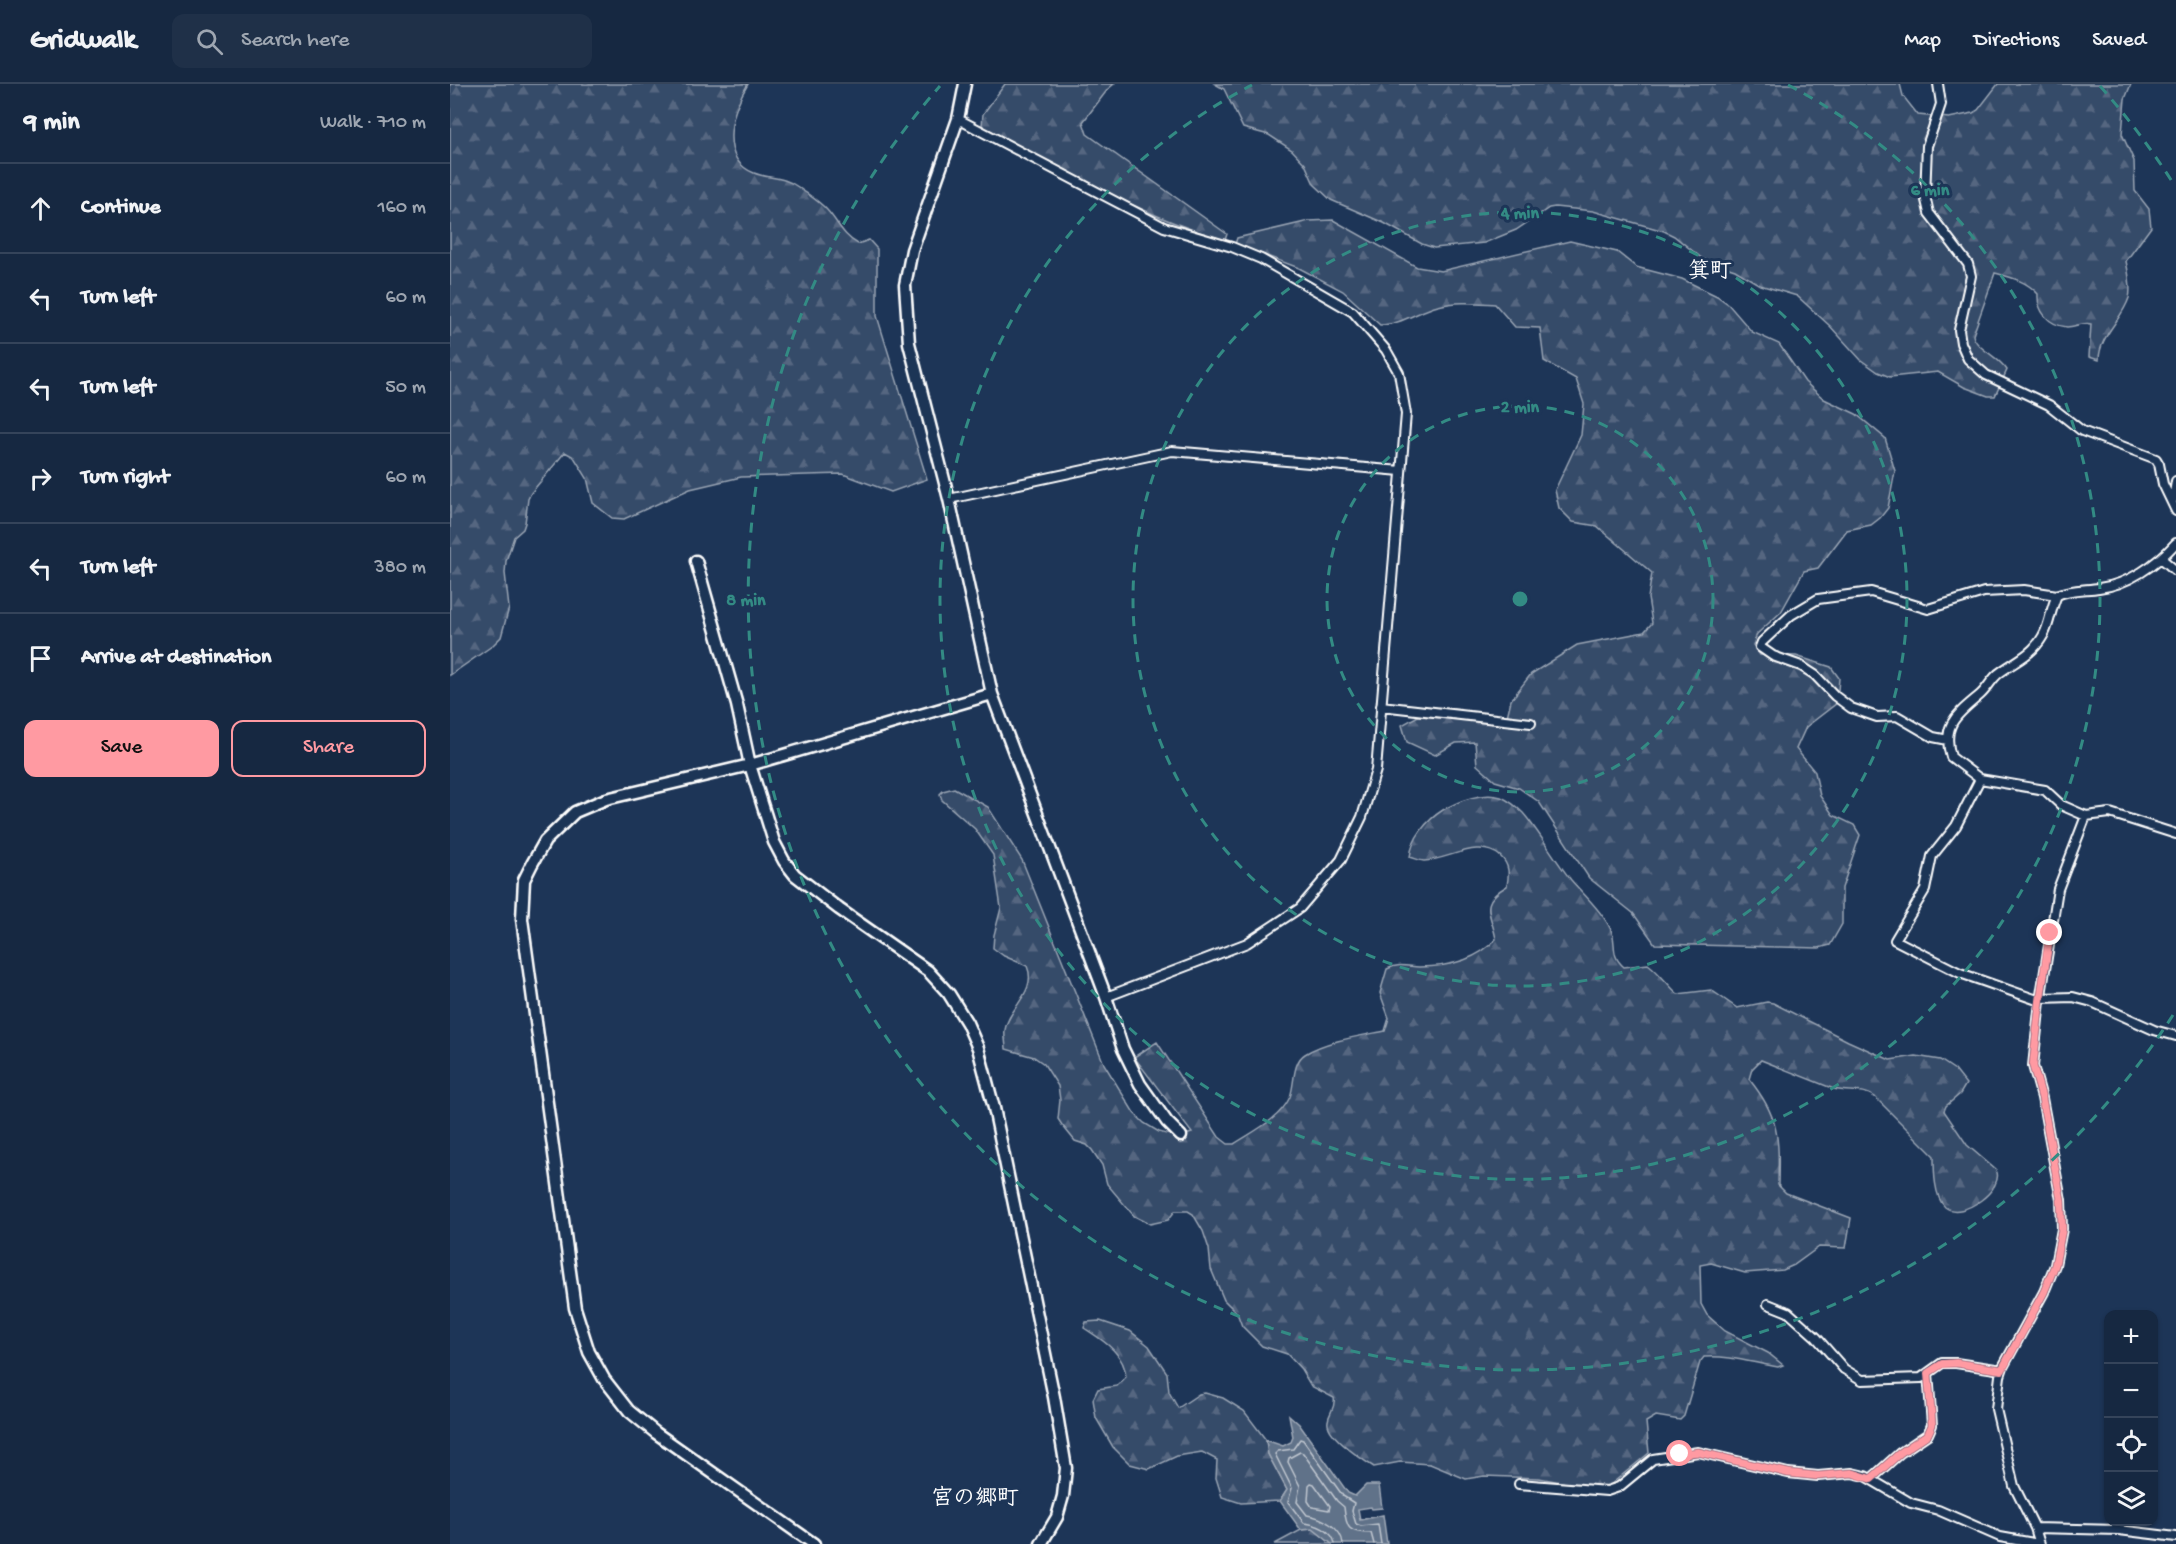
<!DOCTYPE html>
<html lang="en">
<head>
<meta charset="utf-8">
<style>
	:root { --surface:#162841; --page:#1f3048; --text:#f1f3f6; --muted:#9ea6b1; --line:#35445a; --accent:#ff9aa2 }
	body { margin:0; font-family:"Gochi Hand","Klee One",sans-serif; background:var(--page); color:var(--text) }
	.controls { position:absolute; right:18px; bottom:18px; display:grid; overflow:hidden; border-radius:12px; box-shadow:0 2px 4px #0004 }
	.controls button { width:54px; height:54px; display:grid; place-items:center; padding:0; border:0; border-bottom:2px solid var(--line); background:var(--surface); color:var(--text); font:30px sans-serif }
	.stop { position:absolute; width:18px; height:18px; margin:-14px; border:4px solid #ff9aa2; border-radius:50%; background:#fff }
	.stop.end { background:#ff9aa2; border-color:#fff; box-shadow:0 2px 6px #0008 }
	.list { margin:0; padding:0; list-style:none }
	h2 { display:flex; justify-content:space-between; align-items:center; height:78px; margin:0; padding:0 24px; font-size:26px }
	h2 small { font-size:20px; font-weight:400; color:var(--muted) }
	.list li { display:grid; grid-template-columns:39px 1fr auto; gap:18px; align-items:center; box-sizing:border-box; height:90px; padding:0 24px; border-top:2px solid var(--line) }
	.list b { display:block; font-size:22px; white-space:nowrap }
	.list em { font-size:20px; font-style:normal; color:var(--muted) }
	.actions { display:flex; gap:12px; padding:18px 24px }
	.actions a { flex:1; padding:14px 0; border:2px solid var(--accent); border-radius:12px; text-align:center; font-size:21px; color:var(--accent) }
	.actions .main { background:var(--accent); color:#111 }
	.icon { flex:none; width:33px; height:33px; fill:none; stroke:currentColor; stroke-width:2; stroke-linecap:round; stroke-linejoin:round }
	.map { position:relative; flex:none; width:1726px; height:1460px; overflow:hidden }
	header { display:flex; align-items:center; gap:36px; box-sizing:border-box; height:84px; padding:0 30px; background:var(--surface); border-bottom:2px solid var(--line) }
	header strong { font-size:28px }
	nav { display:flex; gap:33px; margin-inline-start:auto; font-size:21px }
	.search { width:420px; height:54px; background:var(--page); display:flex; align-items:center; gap:15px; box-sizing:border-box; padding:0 21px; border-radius:12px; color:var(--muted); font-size:22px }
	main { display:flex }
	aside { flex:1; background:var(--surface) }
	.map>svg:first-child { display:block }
</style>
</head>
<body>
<header>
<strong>Gridwalk</strong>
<div class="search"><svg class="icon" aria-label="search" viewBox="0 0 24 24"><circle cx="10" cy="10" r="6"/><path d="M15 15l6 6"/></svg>Search here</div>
<nav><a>Map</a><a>Directions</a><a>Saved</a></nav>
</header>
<main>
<aside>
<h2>9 min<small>Walk · 710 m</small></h2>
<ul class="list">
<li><svg class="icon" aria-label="ahead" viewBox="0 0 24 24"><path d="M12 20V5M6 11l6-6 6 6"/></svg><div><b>Continue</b></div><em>160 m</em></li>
<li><svg class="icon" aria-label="left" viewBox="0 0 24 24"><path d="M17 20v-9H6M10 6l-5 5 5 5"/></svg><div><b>Turn left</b></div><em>60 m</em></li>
<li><svg class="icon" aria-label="left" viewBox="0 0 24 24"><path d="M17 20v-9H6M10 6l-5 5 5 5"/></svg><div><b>Turn left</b></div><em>50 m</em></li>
<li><svg class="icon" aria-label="right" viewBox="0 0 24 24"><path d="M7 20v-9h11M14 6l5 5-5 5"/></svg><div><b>Turn right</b></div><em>60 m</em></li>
<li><svg class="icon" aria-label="left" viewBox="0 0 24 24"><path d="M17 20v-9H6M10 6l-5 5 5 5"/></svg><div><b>Turn left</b></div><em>380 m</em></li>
<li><svg class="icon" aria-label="arrive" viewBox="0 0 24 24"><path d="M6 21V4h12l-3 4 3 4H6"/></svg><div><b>Arrive at destination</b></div></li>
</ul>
<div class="actions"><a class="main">Save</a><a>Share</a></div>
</aside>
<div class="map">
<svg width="1726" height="1460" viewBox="0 0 1726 1460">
	<defs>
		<pattern id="forest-firs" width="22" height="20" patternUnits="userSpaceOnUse" patternTransform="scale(1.5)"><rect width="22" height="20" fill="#364b69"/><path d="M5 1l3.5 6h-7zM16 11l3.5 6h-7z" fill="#546680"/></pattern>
	</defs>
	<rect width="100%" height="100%" fill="#1d3557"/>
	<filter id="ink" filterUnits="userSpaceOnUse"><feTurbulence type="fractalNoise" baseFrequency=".0167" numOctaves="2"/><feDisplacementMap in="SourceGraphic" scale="12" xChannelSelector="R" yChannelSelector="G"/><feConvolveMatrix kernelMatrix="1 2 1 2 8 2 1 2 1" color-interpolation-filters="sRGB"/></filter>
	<g filter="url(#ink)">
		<!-- forest -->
		<path fill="url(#forest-firs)" stroke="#9aa5b4" stroke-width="1.5" d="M0,0H298C282,25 267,74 304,89C319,95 334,92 348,103C357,110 369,117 377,126C388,138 393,152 408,160L419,156L427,165V232L477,395L441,408L393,390L291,393L240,405L174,435L162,434L143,419L137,394L124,373L115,368L81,409L78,415L75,439L73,445L64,453L56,477L55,489L59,524L51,553L42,562L0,591Z
			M555,0H664L658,5L633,38L637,50L777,150L775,156C689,132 611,83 532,42L533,30Z
			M765,0H1450L1453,12L1468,31L1499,34L1523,29L1528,26L1548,0H1681L1675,15L1672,50L1684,77L1685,107L1699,125L1701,143L1676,177C1678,188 1682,202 1679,214C1672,236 1649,252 1649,276L1639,273L1641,240C1632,238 1625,243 1617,243C1598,241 1587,227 1588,210C1577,197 1560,193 1545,189L1523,251C1525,264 1548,272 1557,286L1545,312H1538L1514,303L1488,288L1440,293L1428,288L1411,276L1380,242L1347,212L1310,201L1285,186L1254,176L1224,152L1214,147L1143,127L1105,123L1099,124L1066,146L1034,159L984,164L972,160L934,139L881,116L864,100L855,80L842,66L819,51L793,44L774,5Z
			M883,136L967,183L991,187L1120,157L1167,168L1186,183L1232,195L1267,212L1278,220L1302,248L1329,260L1355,298L1374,315L1406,330L1435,354L1445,387L1438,424L1430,434L1421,441L1397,446L1368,484L1354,487L1331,528L1307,550L1303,561L1310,571L1346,572L1381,583L1389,594L1387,619L1356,643L1346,665L1365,688L1370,712L1383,731L1404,741L1410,751L1392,804V840L1380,861L1369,864L1205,860L1183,829L1139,794L1089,718L1069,704L1045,697L1027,681L1025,658L1006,659L985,671L957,658L952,641L968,632L1056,637L1061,616L1081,590L1127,561L1194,548L1202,539L1198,514L1202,489L1147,442L1123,438L1109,424L1105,406L1131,351L1134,320L1126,295L1094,277L1090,244L1065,243L1045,220C1026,219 1007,217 988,222C968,227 951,241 930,241L893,207L849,184L785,160L787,154L859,137Z
			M504,704L538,723L572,776L654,980L684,1029L694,1039L709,1048L728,1053L742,1049L684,973L707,958L769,1053L778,1060H784C804,1047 830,1035 840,1013C845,1000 842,978 855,970C876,957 910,952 935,947L939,934L930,909L937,885C949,879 956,882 969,883C997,883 1027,876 1046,855C1041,828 1028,819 1057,802C1059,790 1060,781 1050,772C1029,754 998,776 974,777C969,777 965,774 960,773C962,754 977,736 993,726C1008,717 1033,707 1051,713C1058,716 1068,724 1073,729C1091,750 1104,775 1121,796C1134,811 1150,825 1159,842C1169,858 1158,870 1174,883L1198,880C1210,889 1217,900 1228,910L1261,906L1287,924L1317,918L1323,919L1398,957L1440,976L1466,972L1490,976L1505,986L1516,1000L1510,1010L1496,1022L1494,1027L1517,1061L1546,1086C1556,1104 1512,1137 1495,1123C1484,1113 1484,1086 1484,1072L1425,1013C1411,1004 1399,1009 1384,1005L1311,976L1302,985L1299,995C1330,1033 1329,1054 1328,1101L1336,1109L1401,1134L1396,1164L1369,1163L1344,1181L1333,1186L1295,1189L1261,1179L1250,1181L1251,1220L1257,1231L1275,1247L1318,1269L1333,1281L1328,1283C1303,1279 1278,1271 1254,1273L1250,1278L1234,1332L1230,1336L1206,1332L1196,1338L1199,1369L1154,1406L1089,1394L1034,1392L1016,1395L980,1380L950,1378L924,1383C913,1376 875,1351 878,1337C879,1328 886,1324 884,1314L861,1302L851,1285L837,1270L812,1262L792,1242L787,1229L774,1216L761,1185L759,1165L753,1147L743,1130L738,1127H725L718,1136L700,1140L684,1132L657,1100L652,1081L642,1066L637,1061L625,1057L612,1041L608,1035L610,1016L608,1002L594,980L584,973L556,965C556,959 554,952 555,946C558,924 588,908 577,882L554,872L543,864L544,851L551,824L543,771L525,745L492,716L490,710L493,707Z
			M650,1237L680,1247L699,1262L717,1289L719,1308L728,1324L749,1310L755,1309L773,1314L794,1327L816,1356L818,1370L837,1406L830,1417L791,1419L772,1413L766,1394L767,1376L752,1368L727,1372L699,1385L680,1380L663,1363L646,1334L643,1315L648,1305L667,1302L676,1293C675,1269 652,1256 634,1244L636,1238Z
			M863,1445L882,1460H825L851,1446Z"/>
		<!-- water -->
		<path fill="#617289" stroke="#a0aab8" stroke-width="1.5" d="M839,1331L849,1340L898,1409L905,1412L916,1401H929L932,1424L922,1425L921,1423L908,1425L910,1436L933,1431L937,1460H882L863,1445L851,1446L830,1417L837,1406L818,1370L816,1356L833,1362L841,1358L843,1353Z"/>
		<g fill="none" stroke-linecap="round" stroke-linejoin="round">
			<!-- shore -->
			<path stroke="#c0c7d0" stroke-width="1.5" d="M861,1399L864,1400L880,1422L879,1426L862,1423L858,1417L859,1401Z
				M885,1460C883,1446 865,1440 854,1439L838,1418L842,1404L825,1370L828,1367L843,1365L850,1355L853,1356L893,1412L904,1419L902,1427L906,1440L911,1442L928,1440L931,1460
				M893,1460C892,1444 872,1433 857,1431L847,1418L850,1402L838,1378L839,1374L850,1368L853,1369L887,1417L894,1423C896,1445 899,1449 921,1449L924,1460"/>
			<!-- street casing -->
			<g stroke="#fff" stroke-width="12">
				<path id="street" d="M1488,0L1491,20L1477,62L1475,112L1479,129L1518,180L1521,192L1509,246L1511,259L1518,275L1536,291L1599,321L1632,347L1706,375L1709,380L1713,400L1726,427
					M508,35L714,143L782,163L811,175L903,228L936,266L949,289L956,330L926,686L912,733L891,776L850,824L797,859L656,913
					M499,415L722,367L951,387
					M1723,416L1726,397
					M1726,459C1707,480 1678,501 1649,504C1635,506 1620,505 1607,511C1598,531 1601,547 1583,565C1573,575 1559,581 1548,590C1541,596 1537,605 1530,611C1508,630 1491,640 1501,673L1530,695L1595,706L1611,721L1636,732L1660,729L1726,750
					M1712,475L1726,487
					M931,622L1081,639
					M1498,656L1483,653L1447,632L1427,633L1401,624L1385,612L1365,591L1351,582L1323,572L1310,563L1312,558L1341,531L1368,515L1421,508L1478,525L1534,508L1574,506L1607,511
					M1530,695L1506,742L1482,772L1475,806L1445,856L1510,889L1590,917
					M1591,914L1623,913L1642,918L1704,946L1726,952
					M1318,1220L1338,1228L1366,1253L1394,1285L1412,1296L1471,1294L1492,1279H1506L1552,1286
					M1421,1395L1450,1369L1478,1350L1482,1341L1478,1289
					M1069,1400L1157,1407L1169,1403L1203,1375L1248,1368L1338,1389L1368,1392L1402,1389L1415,1392L1461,1419L1488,1426L1550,1453L1589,1460
					M1585,1444L1669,1446L1726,1453
					M1590,1460L1585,1444L1564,1402L1546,1325L1550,1292L1553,1283L1594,1208L1605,1181L1612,1145L1611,1116L1592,1014L1583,982L1590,917L1608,805L1636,732"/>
			</g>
			<!-- secondary casing -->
			<g stroke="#fff" stroke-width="15">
				<path id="secondary" d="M515,0L508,35L462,166L455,201L459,259L499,415L542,610L656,913L673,965L690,1000L717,1038L731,1052
					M246,477L287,621L300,681L324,758L334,777L345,791L389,825L478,887L499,910L517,939L528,964L544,1024L604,1313L616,1384L613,1412L607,1433L591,1460
					M364,1460L206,1349L179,1327L154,1295L139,1268L125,1224L72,835L74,796L82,780L95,757L125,728L156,715L300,681L542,610"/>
			</g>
			<!-- street -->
			<use href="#street" stroke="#1d3557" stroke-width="8"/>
			<!-- secondary -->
			<use href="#secondary" stroke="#1d3557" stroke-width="10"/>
		</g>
	</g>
	<g fill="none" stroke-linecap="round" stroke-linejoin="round" filter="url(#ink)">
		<!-- route -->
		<path stroke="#ff9aa2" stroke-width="8" d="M1230,1370L1248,1368L1338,1389L1368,1392L1402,1389L1421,1395L1450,1369L1478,1350L1482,1341L1478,1289L1492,1280L1506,1279L1552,1286L1594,1208L1605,1181L1612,1145L1611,1116L1592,1014L1583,982L1590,917L1600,849"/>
	</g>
	<!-- distance rings -->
	<g fill="none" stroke="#338b84" stroke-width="3" stroke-dasharray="10 8">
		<circle cx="1070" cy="515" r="193"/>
		<circle cx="1070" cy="515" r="387"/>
		<path d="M1338 1A580 580 0 1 1 802 1"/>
		<path d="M1723 931A774 774 0 1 1 490 2M1650 2A774 774 0 0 1 1723 99"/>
	</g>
	<g text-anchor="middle" stroke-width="6" stroke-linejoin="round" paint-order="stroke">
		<!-- quarter labels -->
		<g font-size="22" font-weight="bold" fill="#fff" stroke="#1d3557">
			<text x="1260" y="193">箕町</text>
			<text x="525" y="1420">宮の郷町</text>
		</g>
	</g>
	<circle cx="1070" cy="515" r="9" fill="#338b84" stroke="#1d3557" stroke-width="3"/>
	<g font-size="18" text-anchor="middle" font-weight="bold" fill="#338b84" stroke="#1d3557" stroke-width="6" stroke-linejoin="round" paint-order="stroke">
		<text x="1480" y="111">6 min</text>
		<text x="1070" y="134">4 min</text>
		<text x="1070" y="328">2 min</text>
		<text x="296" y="521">8 min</text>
	</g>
</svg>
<div class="controls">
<button>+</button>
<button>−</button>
<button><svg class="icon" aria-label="locate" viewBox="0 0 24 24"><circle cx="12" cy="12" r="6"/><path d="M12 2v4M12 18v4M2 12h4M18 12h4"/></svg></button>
<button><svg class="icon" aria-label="layers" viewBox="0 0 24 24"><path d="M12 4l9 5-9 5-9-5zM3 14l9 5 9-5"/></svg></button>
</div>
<div class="stop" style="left:1230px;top:1370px"></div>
<div class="stop end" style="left:1600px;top:849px"></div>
</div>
</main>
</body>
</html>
